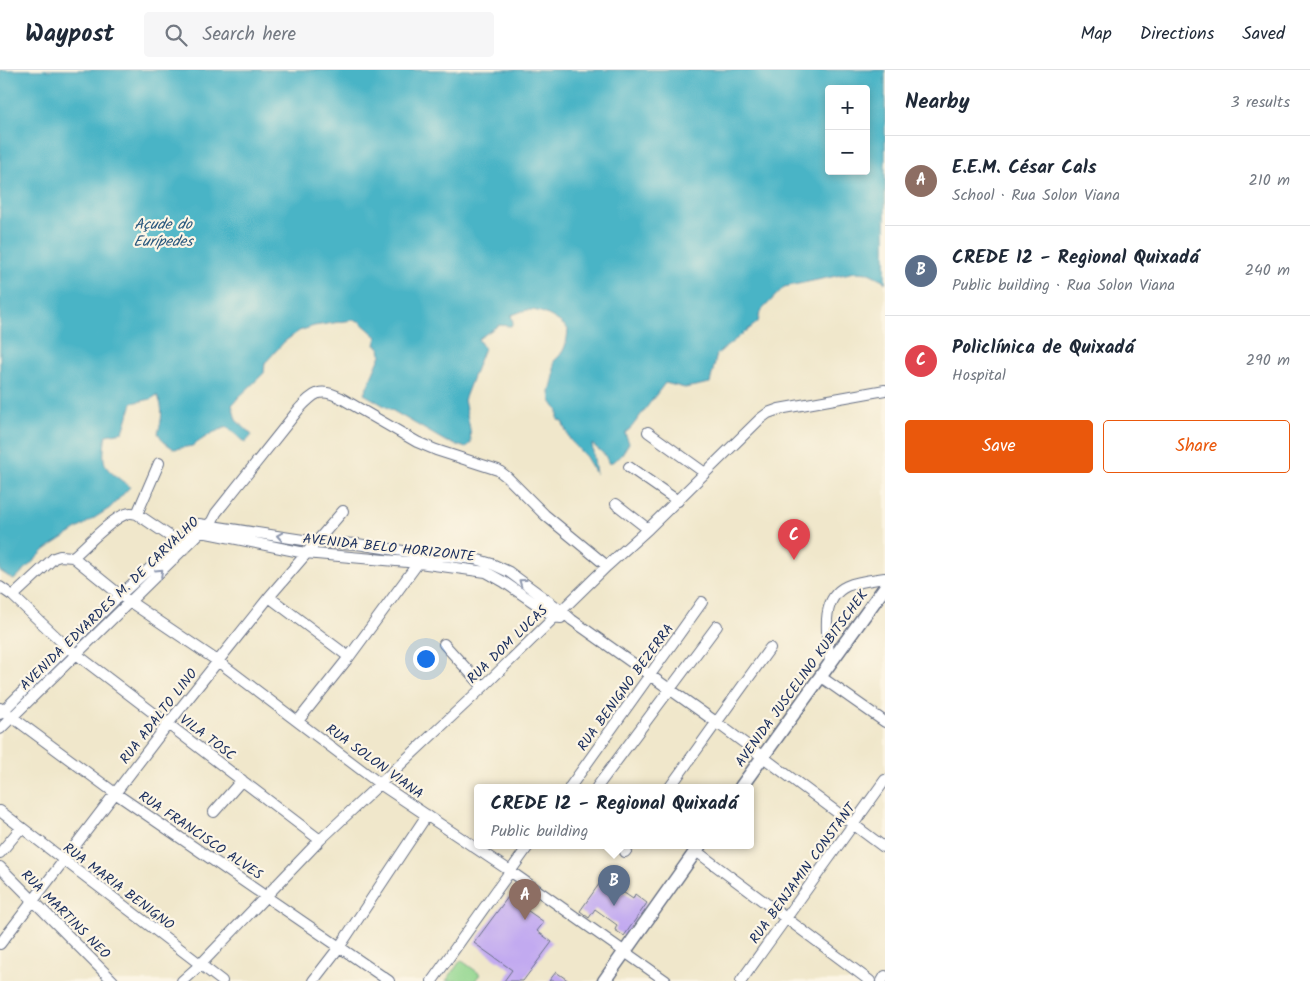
<!DOCTYPE html>
<html lang="en">
<head>
<meta charset="utf-8">
<style>
	:root { --surface:#fff; --page:#f6f6f7; --text:#1f2937; --muted:#747a83; --line:#e0e1e3; --accent:#ea580c }
	body { margin:0; font-family:Kalam,sans-serif; background:var(--page); color:var(--text) }
	.controls { position:absolute; right:15px; top:15px; display:grid; overflow:hidden; border-radius:5px; box-shadow:0 2px 8px #0003 }
	.controls button { width:45px; height:45px; display:grid; place-items:center; padding:0; border:0; border-bottom:1px solid var(--line); background:var(--surface); color:var(--text); font:25px sans-serif }
	.you { position:absolute; left:425px; top:588px; width:18px; height:18px; margin:-12px; border:4px solid #fff; border-radius:50%; background:#1a73e8; box-shadow:0 0 0 8px #1a73e833 }
	.badge { display:grid; place-items:center; width:32px; height:32px; border-radius:50%; background:var(--accent); color:#fff; font-size:16px; font-weight:700 }
	.pin { position:absolute; translate:-50% -41px; filter:drop-shadow(0 1px 2px #0008) }
	.pin::after { content:''; position:absolute; top:26px; width:18px; height:15px; background:inherit; clip-path:polygon(0 0,100% 0,50% 100%) }
	.popup { position:absolute; left:474px; top:714px; width:280px; height:65px; box-sizing:border-box; display:grid; place-content:center; border-radius:5px; background:var(--surface); filter:drop-shadow(0 1px 4px #0005); font-size:16px; white-space:nowrap; color:var(--muted) }
	.popup b { font-size:19px; color:var(--text) }
	.popup::after { content:''; position:absolute; left:50%; top:100%; margin-left:-10px; border:10px solid transparent; border-top-color:var(--surface) }
	.list { margin:0; padding:0; list-style:none }
	h2 { display:flex; justify-content:space-between; align-items:center; height:65px; margin:0; padding:0 20px; font-size:21px }
	h2 small { font-size:16px; font-weight:400; color:var(--muted) }
	.list li { display:grid; grid-template-columns:32px 1fr auto; gap:15px; align-items:center; box-sizing:border-box; height:90px; padding:0 20px; border-top:1px solid var(--line) }
	.list b { display:block; font-size:19px; white-space:nowrap }
	.list p { margin:0; font-size:16px; white-space:nowrap; color:var(--muted) }
	.list em { font-size:16px; font-style:normal; color:var(--muted) }
	.actions { display:flex; gap:10px; padding:15px 20px }
	.actions a { flex:1; padding:11px 0; border:1px solid var(--accent); border-radius:5px; text-align:center; font-size:18px; color:var(--accent) }
	.actions .main { background:var(--accent); color:#fff }
	.icon { flex:none; width:28px; height:28px; fill:none; stroke:currentColor; stroke-width:2; stroke-linecap:round; stroke-linejoin:round }
	.map { position:relative; flex:none; width:885px; height:911px; overflow:hidden }
	header { display:flex; align-items:center; gap:30px; box-sizing:border-box; height:70px; padding:0 25px; background:var(--surface); border-bottom:1px solid var(--line) }
	header strong { font-size:24px }
	nav { display:flex; gap:28px; margin-inline-start:auto; font-size:18px }
	.search { width:350px; height:45px; background:var(--page); display:flex; align-items:center; gap:12px; box-sizing:border-box; padding:0 18px; border-radius:5px; color:var(--muted); font-size:19px }
	main { display:flex }
	aside { flex:1; background:var(--surface) }
	.map>svg:first-child { display:block }
</style>
</head>
<body>
<header>
<strong>Waypost</strong>
<div class="search"><svg class="icon" aria-label="search" viewBox="0 0 24 24"><circle cx="10" cy="10" r="6"/><path d="M15 15l6 6"/></svg>Search here</div>
<nav><a>Map</a><a>Directions</a><a>Saved</a></nav>
</header>
<main>
<div class="map">
<svg width="885" height="911" viewBox="0 0 885 911">
	<rect width="100%" height="100%" fill="#fcf5e5"/>
	<filter id="ink" filterUnits="userSpaceOnUse"><feTurbulence type="fractalNoise" baseFrequency=".02" numOctaves="2"/><feDisplacementMap in="SourceGraphic" scale="10" xChannelSelector="R" yChannelSelector="G"/><feConvolveMatrix kernelMatrix="1 2 1 2 8 2 1 2 1" color-interpolation-filters="sRGB"/></filter>
	<filter id="wash" filterUnits="userSpaceOnUse"><feTurbulence type="fractalNoise" baseFrequency=".0096" numOctaves="4" result="noise"/><feDisplacementMap in="SourceGraphic" scale="20" xChannelSelector="R" yChannelSelector="G"/><feGaussianBlur stdDeviation="1.12" result="paint"/><feColorMatrix in="noise" values="0 0 0 0 0 0 0 0 0 0 0 0 0 0 0 0 0 1.4 0 .05"/><feComposite in="paint" operator="in"/></filter>
	<g filter="url(#wash)">
		<rect width="100%" height="100%" fill="#f0e7cb"/>
		<!-- green -->
		<path fill="#92d68f" stroke="#568276" d="M461,890L480,904L475,911H446Z"/>
		<!-- water -->
		<path fill="#49b4c6" stroke="#327292" fill-rule="evenodd" d="M0,0H885V213L883,210L869,203L855,202L784,217L760,242L758,252L717,284L710,313L685,318L665,313L631,358L625,363L629,373L620,387L609,394L605,385L592,374L596,404L586,387L570,370L562,351L558,350V341L551,331L550,322L554,306V291C565,282 567,273 568,259C558,249 541,239 527,240C521,241 516,244 511,245L513,252L511,256L499,255L478,269L484,278L464,330L470,359L471,373L466,378L445,371L364,324L381,285L380,278L375,275L377,267L359,251L352,250L314,256L299,261L284,272L265,293L264,303L238,328L232,335L236,350L252,365L245,373L227,357L212,363L192,376L174,379L164,372L158,363C162,350 164,337 157,325L151,329L132,333L123,362L106,365C100,400 105,397 130,417L110,438L46,479L14,510L0,501ZM829,19H866V101H829Z"/>
		<g id="blocks">
			<!-- building -->
			<path fill="#c2aaf0" d="M607,803L618,811L614,816L633,829L635,824L647,833L624,866L615,860L617,855L595,839L589,848L580,841Z
				M508,827L544,852L537,861L552,872L523,911H504L512,900L474,873Z
				M556,902L569,911H549Z"/>
		</g>
	</g>
	<g filter="url(#ink)">
		<use href="#blocks" fill-opacity="0" stroke="#666f84" stroke-width="1"/>
		<g fill="none" stroke-linecap="round" stroke-linejoin="round">
			<!-- minor casing -->
			<g stroke="#666f84" stroke-width="12">
				<path id="minor" d="M648,362L705,403
					M629,397L678,431
					M616,434L648,459
					M137,444L159,393
					M199,454L316,472L357,474L423,484L475,489L492,494L509,502L562,541L572,550L716,652L885,778
					M192,460L305,483L419,493L486,502L504,512L555,547L561,548
					M73,487L120,525L219,592L380,714L510,801L666,911
					M0,517L13,526L54,488L60,486L73,487C86,476 111,449 126,444C130,442 133,443 137,444L168,465L183,473
					M13,526L67,577L320,770
					M269,527L349,587
					M444,574L483,617
					M830,593C828,569 818,529 847,516C859,511 873,510 885,508
					M821,607L885,652
					M0,638L115,723L389,911
					M0,644L120,525L197,456
					M298,651L349,587L421,489
					M0,659L212,451L216,443L299,339C314,323 320,317 341,328L417,372L436,380L498,400L507,407L545,445L607,496
					M570,717L702,532
					M597,717L717,556
					M670,717L770,578
					M0,741L222,911
					M214,742L242,710
					M696,781L870,911
					M625,782L630,775
					M0,783L21,758
					M0,797L113,911
					M0,874L168,654L269,527L343,441
					M182,911L200,895L320,770L483,617L607,496L648,459L760,349L768,343L779,339L885,320
					M313,911L340,876L427,745
					M432,911L529,775
					M741,911L885,710
					M882,911L885,906"/>
			</g>
			<!-- major casing -->
			<g stroke="#666f84" stroke-width="15">
				<path id="major" d="M741,717L885,517
					M604,911L700,775"/>
			</g>
			<!-- minor -->
			<use href="#minor" stroke="#fff" stroke-width="10"/>
			<!-- major -->
			<use href="#major" stroke="#fff" stroke-width="12"/>
		</g>
		<!-- one-way arrows -->
		<defs><path id="oneway-chevron" d="M-2-3.5L2.5 0L-2 3.5" fill="none" stroke-width="1.6" stroke-linecap="round" stroke-linejoin="round" transform="scale(1.25)"/></defs>
		<g stroke="#8d97ae">
			<use href="#oneway-chevron" transform="translate(280 466) rotate(-171)"/>
			<use href="#oneway-chevron" transform="translate(160 502) rotate(-43)"/>
			<use href="#oneway-chevron" transform="translate(522 512) rotate(-144)"/>
		</g>
	</g>
	<g text-anchor="middle" stroke-width="4.5" stroke-linejoin="round" paint-order="stroke">
		<!-- street labels -->
		<g font-size="14" fill="#1b2f5e" stroke="#fcf5e5">
			<text transform="translate(389 477) rotate(6)" y="5">AVENIDA BELO HORIZONTE</text>
			<text transform="translate(109 533) rotate(-44)" y="5">AVENIDA EDVARDES M. DE CARVALHO</text>
			<text transform="translate(507 574) rotate(-44)" y="5">RUA DOM LUCAS</text>
			<text transform="translate(801 608) rotate(-54)" y="5">AVENIDA JUSCELINO KUBITSCHEK</text>
			<text transform="translate(625 617) rotate(-54)" y="5">RUA BENIGNO BEZERRA</text>
			<text transform="translate(158 646) rotate(-52)" y="5">RUA ADALTO LINO</text>
			<text transform="translate(208 667) rotate(37)" y="5">VILA TOSC</text>
			<text transform="translate(375 691) rotate(36)" y="5">RUA SOLON VIANA</text>
			<text transform="translate(201 765) rotate(34)" y="5">RUA FRANCISCO ALVES</text>
			<text transform="translate(802 803) rotate(-54)" y="5">RUA BENJAMIN CONSTANT</text>
			<text transform="translate(119 816) rotate(37)" y="5">RUA MARIA BENIGNO</text>
			<text transform="translate(66 844) rotate(45)" y="5">RUA MARTINS NEO</text>
		</g>
		<!-- water labels -->
		<g font-size="15" font-style="italic" fill="#29577d" stroke="#fcf5e5">
			<text x="163" y="159">Açude do<tspan x="163" dy="17">Eurípedes</tspan></text>
		</g>
	</g>
</svg>
<div class="controls">
<button>+</button>
<button>−</button>
</div>
<div class="you"></div>
<div class="pin badge" style="left:525px;top:850px;background:#8d6e63">A</div>
<div class="pin badge" style="left:614px;top:836px;background:#5c6f8a">B</div>
<div class="popup"><b>CREDE 12 - Regional Quixadá</b>Public building</div>
<div class="pin badge" style="left:794px;top:490px;background:#e0444e">C</div>
</div>
<aside>
<h2>Nearby<small>3 results</small></h2>
<ul class="list">
<li><span class="badge" style="background:#8d6e63">A</span><div><b>E.E.M. César Cals</b><p>School · Rua Solon Viana</p></div><em>210 m</em></li>
<li><span class="badge" style="background:#5c6f8a">B</span><div><b>CREDE 12 - Regional Quixadá</b><p>Public building · Rua Solon Viana</p></div><em>240 m</em></li>
<li><span class="badge" style="background:#e0444e">C</span><div><b>Policlínica de Quixadá</b><p>Hospital</p></div><em>290 m</em></li>
</ul>
<div class="actions"><a class="main">Save</a><a>Share</a></div>
</aside>
</main>
</body>
</html>
